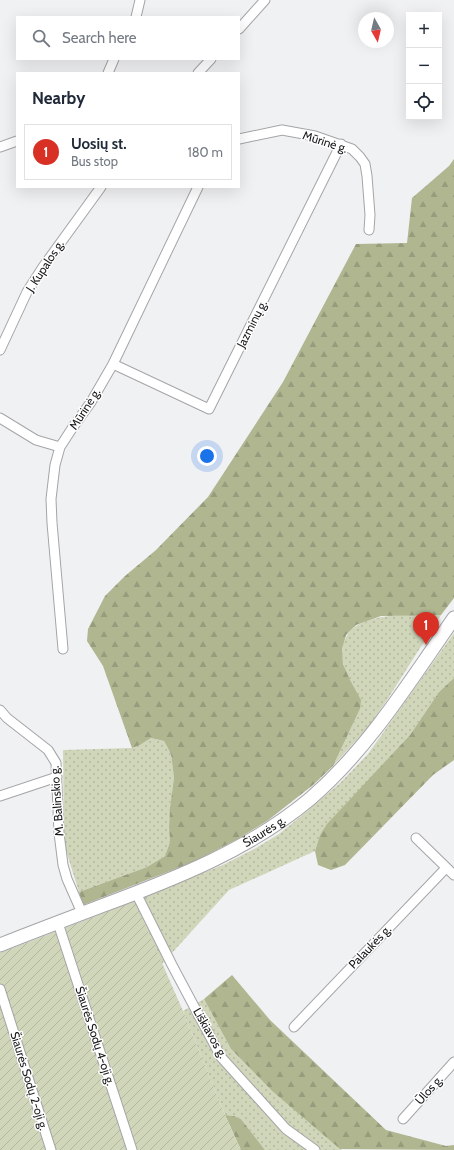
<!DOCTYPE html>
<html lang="en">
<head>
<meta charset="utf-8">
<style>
	:root { --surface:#fff; --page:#f6f6f7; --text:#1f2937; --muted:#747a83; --line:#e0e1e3; --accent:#d93025 }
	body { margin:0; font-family:Cabin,sans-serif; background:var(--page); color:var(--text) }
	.controls { position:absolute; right:12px; top:12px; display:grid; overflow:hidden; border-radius:0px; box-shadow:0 4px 16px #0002 }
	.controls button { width:36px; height:36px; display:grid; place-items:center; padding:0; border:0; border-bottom:1px solid var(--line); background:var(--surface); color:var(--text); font:20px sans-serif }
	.compass { position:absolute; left:358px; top:12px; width:36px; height:36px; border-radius:50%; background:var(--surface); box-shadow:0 4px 16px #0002; rotate:172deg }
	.you { position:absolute; left:207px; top:456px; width:14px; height:14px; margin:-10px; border:3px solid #fff; border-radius:50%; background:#1a73e8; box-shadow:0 0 0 6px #1a73e833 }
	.badge { display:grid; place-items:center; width:26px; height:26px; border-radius:50%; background:var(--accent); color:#fff; font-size:13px; font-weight:700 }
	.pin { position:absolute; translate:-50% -33px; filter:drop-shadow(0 1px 2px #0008) }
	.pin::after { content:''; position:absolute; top:21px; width:14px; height:12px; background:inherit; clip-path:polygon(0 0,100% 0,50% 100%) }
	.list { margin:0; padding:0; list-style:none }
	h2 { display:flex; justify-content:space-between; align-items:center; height:52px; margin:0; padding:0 16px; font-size:17px }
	h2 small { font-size:13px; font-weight:400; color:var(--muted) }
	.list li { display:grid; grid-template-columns:26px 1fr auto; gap:12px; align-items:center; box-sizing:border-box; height:56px; margin:0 8px 8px; padding:0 8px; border:1px solid var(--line); border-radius:0px }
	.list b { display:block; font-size:15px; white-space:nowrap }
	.list p { margin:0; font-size:13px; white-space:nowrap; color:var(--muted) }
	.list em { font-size:13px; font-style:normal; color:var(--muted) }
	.icon { flex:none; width:22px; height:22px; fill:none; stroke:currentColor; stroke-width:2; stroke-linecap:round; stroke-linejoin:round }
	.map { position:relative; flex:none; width:454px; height:1150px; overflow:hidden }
	.search { position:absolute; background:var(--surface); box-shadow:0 4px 16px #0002; left:16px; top:16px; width:224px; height:44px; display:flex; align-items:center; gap:10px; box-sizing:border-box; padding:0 14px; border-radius:0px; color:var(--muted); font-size:15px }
	.panel { position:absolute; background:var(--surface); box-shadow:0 4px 16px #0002; left:16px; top:72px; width:224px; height:116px; border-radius:0px }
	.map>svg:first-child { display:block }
</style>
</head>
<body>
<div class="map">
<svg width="454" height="1150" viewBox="0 0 454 1150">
	<defs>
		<pattern id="grass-dots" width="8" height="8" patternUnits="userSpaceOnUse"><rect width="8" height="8" fill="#d0d6b9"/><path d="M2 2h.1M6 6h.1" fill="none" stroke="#b2b79e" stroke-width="1.8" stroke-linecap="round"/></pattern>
		<pattern id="forest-firs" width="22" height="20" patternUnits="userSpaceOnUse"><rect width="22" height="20" fill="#afb690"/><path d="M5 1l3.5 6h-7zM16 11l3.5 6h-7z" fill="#969c7c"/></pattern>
		<pattern id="garden-furrows" width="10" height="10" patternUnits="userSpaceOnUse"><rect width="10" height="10" fill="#d0d6b9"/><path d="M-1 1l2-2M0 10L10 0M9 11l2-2" fill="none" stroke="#b2b79e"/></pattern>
	</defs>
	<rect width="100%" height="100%" fill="#f0f1f3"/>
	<!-- grass -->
	<path fill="url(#grass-dots)" d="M441,615L387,700L369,726L333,766L360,709C357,699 353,689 349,680C347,674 344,669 343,663C334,607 406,616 441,615Z
		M454,633V678L439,692L410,735L320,835L315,851L229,890L162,964L135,901L225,864L256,848L279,834L300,817L340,783L368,754Z
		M151,738L164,741L171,754L174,778L170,807L169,827L170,842L165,856L147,867L79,892L64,844L63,750L132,748L140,745Z
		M204,999L231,1049L272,1091L342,1150H265L241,1119L234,1116L225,1115L183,1011Z"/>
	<!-- forest -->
	<path fill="url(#forest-firs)" d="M454,159V598L441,615L381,616L356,625L346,635L342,649L343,664L350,680L361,700L360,709L333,766L313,785L267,821L236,840L193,862L83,905L79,892L147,867L165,856L170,842L169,827L170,807L174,778L171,754L164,741L151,738L140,745L132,748L103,666L87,641L88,629L105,596L125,576L156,550L208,497L283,382L356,244L407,243L412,198L449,166Z
		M454,678V760L433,775L345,865L331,870L318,865L315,851L320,835L327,824L410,735L439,692Z
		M232,975L270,1020L386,1130L446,1146L454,1145V1150L340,1149L272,1091L231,1049L204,999Z
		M225,1115L234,1116L241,1119L265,1150H241Z"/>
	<!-- garden -->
	<path fill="url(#garden-furrows)" d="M135,901L183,1011L225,1115L241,1150H0V953Z"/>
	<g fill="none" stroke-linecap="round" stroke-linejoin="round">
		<!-- street casing -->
		<g stroke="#a4a5a8" stroke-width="11">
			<path id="street" d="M136,17L140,0
				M239,29L265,0
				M108,73L114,59
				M198,73L211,59
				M239,139L282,130L315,136L352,149L360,157L365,164L367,176L370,215L369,230
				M0,147L17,141
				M0,350L27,292L43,267L101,187
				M113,364L209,409L341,144
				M0,418L36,440L60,447
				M63,649L52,523L51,499L55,465L60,447L73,427L91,402L113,364L198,187
				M0,710L7,718L48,750L56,763L59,833L63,865L67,879L82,913
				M0,796L57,777
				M416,838L454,875
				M136,893L172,965L221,1057L286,1129L315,1150
				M58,923L132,1150
				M0,989L51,1150
				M294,1027L446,868
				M403,1119L454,1062"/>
		</g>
		<!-- secondary casing -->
		<g stroke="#a4a5a8" stroke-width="15">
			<g id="secondary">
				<path id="s1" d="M0,945C35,931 70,918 104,905C177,878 250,849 310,799C369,748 410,681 454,618"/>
			</g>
		</g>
		<!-- street -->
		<use href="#street" stroke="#fff" stroke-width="9"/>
		<!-- secondary -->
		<use href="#secondary" stroke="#fff" stroke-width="13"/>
	</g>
	<g text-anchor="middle" stroke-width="3" stroke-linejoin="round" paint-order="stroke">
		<!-- street labels -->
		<g font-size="12" fill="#19191a" stroke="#fefeff">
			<text transform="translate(325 142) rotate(18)" y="4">Mūrinė g.</text>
			<text transform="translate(45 266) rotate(-57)" y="4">J. Kupalos g.</text>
			<text transform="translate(252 324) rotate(-63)" y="4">Jazminų g.</text>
			<text transform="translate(85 409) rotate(-57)" y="4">Mūrinė g.</text>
			<text transform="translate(57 801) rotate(-94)" y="4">M. Balinskio g.</text>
			<text dy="4" stroke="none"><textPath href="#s1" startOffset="288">Šiaurės g.</textPath></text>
			<text transform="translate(370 947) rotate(-46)" y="4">Palaukės g.</text>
			<text transform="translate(210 1033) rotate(60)" y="4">Liškiavos g.</text>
			<text transform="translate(95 1036) rotate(72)" y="4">Šiaurės Sodų 4-oji g.</text>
			<text transform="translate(29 1081) rotate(73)" y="4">Šiaurės Sodų 2-oji g.</text>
			<text transform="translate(429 1090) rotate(-48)" y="4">Ūlos g.</text>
		</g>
	</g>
</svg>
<div class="controls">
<button>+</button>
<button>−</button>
<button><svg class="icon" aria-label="locate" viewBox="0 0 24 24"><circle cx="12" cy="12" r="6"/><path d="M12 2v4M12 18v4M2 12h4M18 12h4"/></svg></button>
</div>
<svg class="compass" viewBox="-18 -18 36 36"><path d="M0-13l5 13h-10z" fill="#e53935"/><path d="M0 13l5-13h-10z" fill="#747a83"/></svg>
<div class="you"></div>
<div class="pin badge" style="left:426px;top:645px">1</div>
<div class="search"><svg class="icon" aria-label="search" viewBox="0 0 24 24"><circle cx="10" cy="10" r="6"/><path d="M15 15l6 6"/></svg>Search here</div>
<section class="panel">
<h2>Nearby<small></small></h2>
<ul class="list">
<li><span class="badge">1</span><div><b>Uosių st.</b><p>Bus stop</p></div><em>180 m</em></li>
</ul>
</section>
</div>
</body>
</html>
